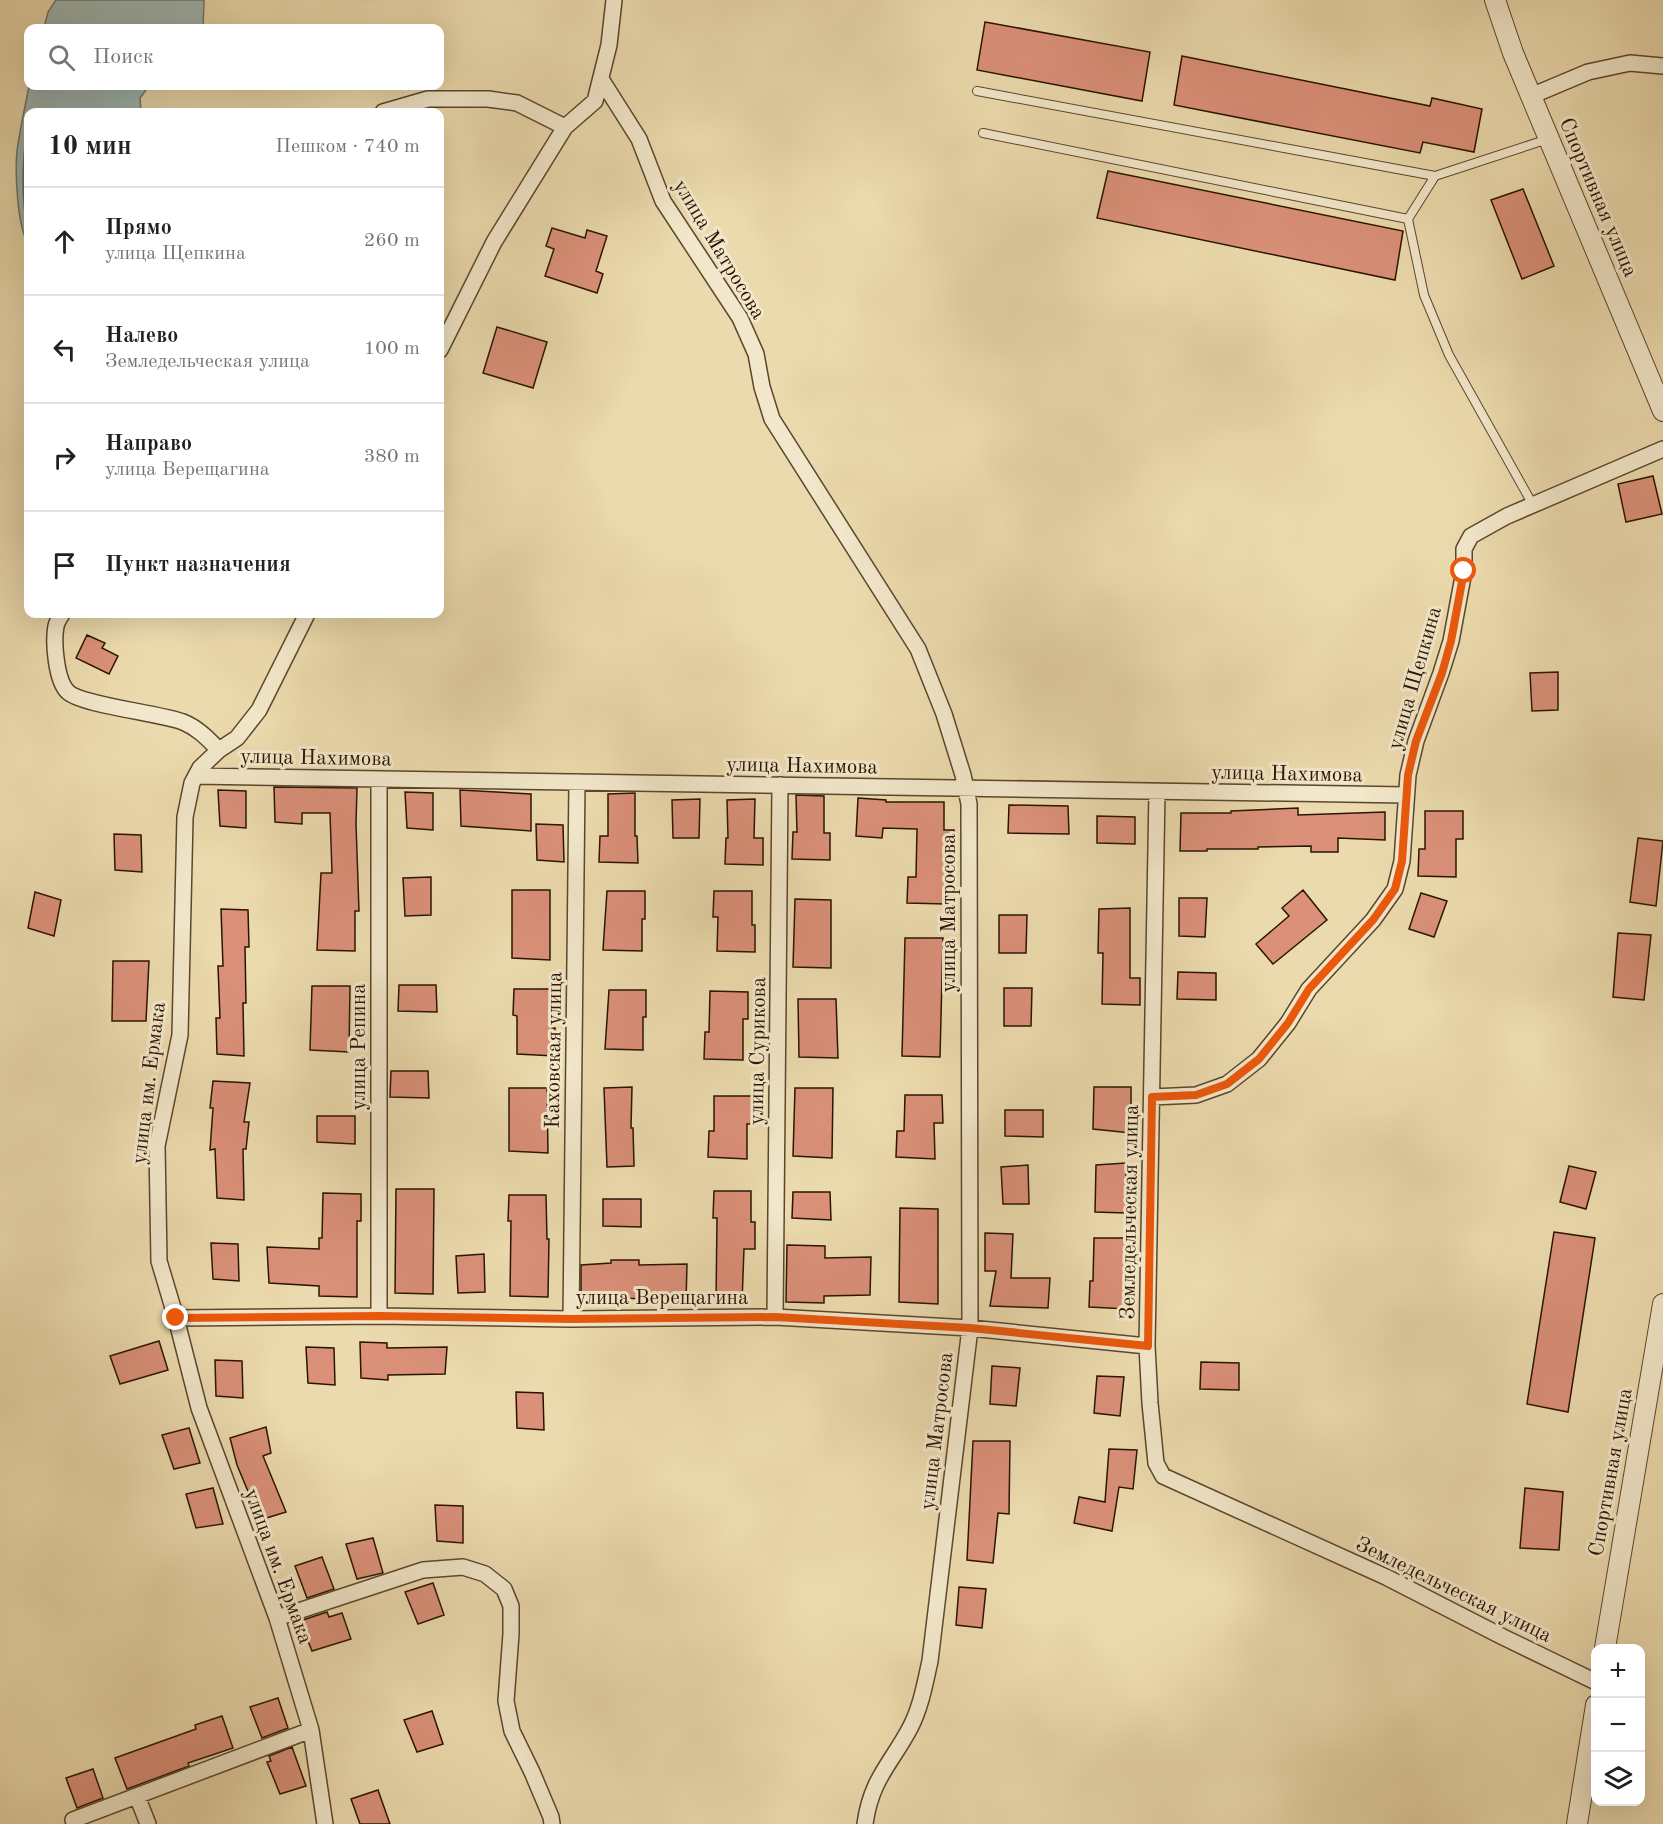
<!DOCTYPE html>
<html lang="ru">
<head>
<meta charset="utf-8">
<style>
	:root { --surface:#fff; --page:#f6f6f6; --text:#202124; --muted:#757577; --line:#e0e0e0 }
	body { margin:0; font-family:"Old Standard TT",serif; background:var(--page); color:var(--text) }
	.controls { position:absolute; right:18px; bottom:18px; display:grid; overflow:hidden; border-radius:12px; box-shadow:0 6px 24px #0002 }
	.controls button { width:54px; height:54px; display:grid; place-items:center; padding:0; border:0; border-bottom:2px solid var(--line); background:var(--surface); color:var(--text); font:30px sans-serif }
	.stop { position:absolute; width:18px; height:18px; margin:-14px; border:4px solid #ea580c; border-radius:50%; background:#fff }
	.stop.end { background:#ea580c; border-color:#fff; box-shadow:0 2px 6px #0008 }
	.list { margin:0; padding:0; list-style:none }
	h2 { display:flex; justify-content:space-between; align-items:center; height:78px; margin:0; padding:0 24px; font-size:26px }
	h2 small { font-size:20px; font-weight:400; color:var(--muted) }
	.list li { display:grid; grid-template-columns:39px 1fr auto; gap:18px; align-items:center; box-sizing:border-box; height:108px; padding:0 24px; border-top:2px solid var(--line) }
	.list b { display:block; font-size:22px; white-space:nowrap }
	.list p { margin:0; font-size:20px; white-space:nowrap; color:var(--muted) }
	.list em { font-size:20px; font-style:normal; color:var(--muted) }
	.icon { flex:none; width:33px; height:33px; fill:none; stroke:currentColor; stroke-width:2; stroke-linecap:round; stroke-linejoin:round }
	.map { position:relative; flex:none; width:1663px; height:1824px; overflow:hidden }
	.search { position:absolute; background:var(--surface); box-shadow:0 6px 24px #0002; left:24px; top:24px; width:420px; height:66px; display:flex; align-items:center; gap:15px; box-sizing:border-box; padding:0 21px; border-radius:12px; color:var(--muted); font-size:22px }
	.panel { position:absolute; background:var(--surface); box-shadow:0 6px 24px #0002; left:24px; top:108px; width:420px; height:510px; border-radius:12px }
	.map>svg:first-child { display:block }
</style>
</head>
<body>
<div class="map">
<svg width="1663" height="1824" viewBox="0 0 1663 1824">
	<rect width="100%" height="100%" fill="#ebdaad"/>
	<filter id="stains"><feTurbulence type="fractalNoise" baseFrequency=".00333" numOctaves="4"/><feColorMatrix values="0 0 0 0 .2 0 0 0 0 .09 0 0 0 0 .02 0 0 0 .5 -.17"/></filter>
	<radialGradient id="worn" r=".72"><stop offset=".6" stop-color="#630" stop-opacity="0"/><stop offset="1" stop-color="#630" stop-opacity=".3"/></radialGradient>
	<!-- water -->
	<path fill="#9eb8b5" stroke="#70766d" stroke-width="1.5" d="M56,0H204L203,28H44L48,12Z
		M29,86H149L140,98L141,112H28V243C17,226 15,172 17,151C20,129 25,107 29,86Z"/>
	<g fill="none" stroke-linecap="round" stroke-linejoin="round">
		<!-- shore -->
		<path stroke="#64665c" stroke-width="1.5" d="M28,123C22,159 21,197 28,233"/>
	</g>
	<!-- building -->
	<path fill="#da9079" stroke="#2b1402" stroke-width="1.5" d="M985,22L1150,52L1142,101L977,70Z
		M1182,56L1430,106L1432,98L1482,109L1474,152L1423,142L1420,153L1174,105Z
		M1108,171L1403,231L1395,280L1097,218Z
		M1523,189L1554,266L1522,279L1491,200Z
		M552,228L585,238L587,230L607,236L596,271L603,274L597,293L545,276L554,249L546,246Z
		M497,327L547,342L533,388L483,373Z
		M1653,476L1662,514L1626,522L1618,484Z
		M87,635L105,643L102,648L118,656L109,674L76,658Z
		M1558,672V710L1532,711L1530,673Z
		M274,787L357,788L356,824L359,911H355V951L317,950L321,873H332L330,813H302V824L275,822Z
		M218,790L246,791V828L220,826Z
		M460,790L531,794V831L461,826Z
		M405,792L433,793V830L407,828Z
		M635,793V836H637L638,863L599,862L600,836H608V794Z
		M796,795L824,796V833H830V860L792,859L793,832H797Z
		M858,798L886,800V802H944V830H954L955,857H945L946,904L907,903L908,877H916L917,829L883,828L882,838L856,836Z
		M700,799L699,838H673L672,800Z
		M755,799L754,838H763V865L725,864L726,838H728L727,800Z
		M1009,805L1068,806L1069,834L1008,833Z
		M1298,808V815L1385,812V840L1338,838V852H1311V846L1258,847V849H1207V851H1180L1181,813H1231V811Z
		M1425,811H1463V839H1456V877L1418,876L1419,849H1425Z
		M1097,816L1135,817V844L1097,843Z
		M536,824L563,825L564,862L537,860Z
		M114,834L141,835L142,872L115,870Z
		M1638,838L1663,841L1656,906L1630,902Z
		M431,877V915L405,916L403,878Z
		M512,890H550V960L512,958Z
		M1303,890L1327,920L1273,964L1256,944L1289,916L1282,908Z
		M607,891H645V919H642V951L603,950Z
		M714,891H752V925H755V952L717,951L718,917H713Z
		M35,892L61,900L54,936L28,928Z
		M1421,893L1447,901L1434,937L1409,929Z
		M1179,898H1207L1205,937L1179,936Z
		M795,899L831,900V968L793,967Z
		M1130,908V978H1140V1005L1102,1004L1103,953H1098L1099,909Z
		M221,909L248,910L249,947H245L246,1003H243L244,1056L217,1054L216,1018H220L218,966H223Z
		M999,915H1027L1026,953H999Z
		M1618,933L1651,935L1644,1000L1613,997Z
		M905,938H943L940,1057L902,1056Z
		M113,961H149L146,1021H112Z
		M1178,972L1216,973V1000L1177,999Z
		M399,985H436L437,1012L398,1011Z
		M312,986H350L349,1052L310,1050Z
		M1004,988H1032L1031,1026H1004Z
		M514,989H551L552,1028H555V1056L517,1054V1016L513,1015Z
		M609,990H646V1017H643V1050L605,1049Z
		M710,991L748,992V1019H743V1060L704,1059L705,1032H709Z
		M798,999H836L838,1058L799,1057Z
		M391,1071H428L429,1098L390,1097Z
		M213,1081L250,1083L244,1122H249L246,1149H243L244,1200L217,1198L215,1149L210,1150L213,1108H210Z
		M632,1087L631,1128H633L634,1166L607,1167L604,1088Z
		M1094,1087H1131V1133L1093,1129Z
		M509,1088H547L548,1153L509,1151Z
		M795,1088H833L832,1158L793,1156Z
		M905,1095H942L943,1123H934L935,1159L896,1157L897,1131H904Z
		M714,1096H752V1124H747V1159L708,1157L709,1131H714Z
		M1005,1110H1043V1137L1005,1136Z
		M317,1116H355V1144L317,1142Z
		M1126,1163V1213L1095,1212L1096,1165Z
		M1028,1165L1029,1204H1003L1001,1167Z
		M1569,1166L1596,1172L1586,1209L1560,1202Z
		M396,1189H434L433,1294L395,1293Z
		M714,1191H751V1222H755V1249H744L742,1303L716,1302L717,1218H713Z
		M793,1192H830L831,1220L792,1218Z
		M323,1193L361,1194V1221H357V1297L319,1296V1286L269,1283L267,1247L319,1249V1238H322Z
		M509,1195H546L547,1239H549L548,1297L510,1296L511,1221H508Z
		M603,1199H641V1227L603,1226Z
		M900,1208L938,1209V1304L899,1302Z
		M1554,1232L1595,1238L1568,1412L1527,1404Z
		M985,1233L1013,1234L1011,1278H1050L1048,1308L990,1306L996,1271H985Z
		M1094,1238H1131L1132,1266H1127L1128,1309L1089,1307L1090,1281H1093Z
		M211,1243L238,1244L239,1281L213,1279Z
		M787,1245L825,1246V1258L871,1257L870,1295L824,1296V1303L786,1302Z
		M484,1254L485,1292L458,1293L456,1256Z
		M611,1260H639V1265L687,1264L686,1302H660V1299L606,1298V1302H581V1265L611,1263Z
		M159,1341L168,1370L120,1384L110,1356Z
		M360,1342L387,1343V1348L447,1347L445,1374L388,1375V1380L361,1378Z
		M306,1347L334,1348L335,1385L308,1383Z
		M215,1360L242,1361L243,1398L216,1396Z
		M1201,1362L1239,1363V1390L1200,1389Z
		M992,1366L1020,1368L1016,1406L990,1404Z
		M1097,1376L1124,1377L1120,1416L1094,1413Z
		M516,1392L543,1393L544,1430L517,1428Z
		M266,1427L271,1453L263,1456L286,1512L260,1520L237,1465L230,1438Z
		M189,1428L200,1463L174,1469L162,1435Z
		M973,1441H1010L1009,1514L998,1513L993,1563L967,1560Z
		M1109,1449L1137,1450L1133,1489L1119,1487L1112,1531L1074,1523L1079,1497L1105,1502Z
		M213,1488L223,1524L196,1528L186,1494Z
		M1525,1488L1563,1492L1559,1550L1520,1548Z
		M435,1505L463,1506V1543L437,1541Z
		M373,1538L383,1573L357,1579L346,1544Z
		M322,1557L334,1589L307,1598L295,1566Z
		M433,1583L444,1615L418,1624L405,1592Z
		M959,1587L986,1589L982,1628L956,1625Z
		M327,1612L329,1617L342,1613L351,1639L312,1651L300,1621Z
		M278,1698L288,1728L262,1738L250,1707Z
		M432,1711L443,1744L417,1752L404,1720Z
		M222,1716L233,1748L188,1763L189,1766L127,1789L115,1758L196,1729L195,1725Z
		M292,1747L306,1786L280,1794L267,1762L271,1761L269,1756Z
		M93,1769L103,1798L77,1808L66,1778Z
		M378,1790L390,1824H360L351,1799Z"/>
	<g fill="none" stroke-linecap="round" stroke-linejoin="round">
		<!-- service casing -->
		<g stroke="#5b462d" stroke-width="10">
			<path id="service" d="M977,91L1435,176
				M983,133L1408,219
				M1533,505L1449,355L1424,295L1408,219L1435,176L1548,139"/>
		</g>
		<!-- minor casing -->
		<g stroke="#5b462d" stroke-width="18">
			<path id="minor" d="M601,79L639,139L663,201L740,318L756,354L762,387L772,419L918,649L944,714L963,775L969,804L970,1328L930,1661C925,1683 921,1707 910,1728C891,1764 871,1779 865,1824
				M1531,96L1588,72L1630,63L1663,66
				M383,112L428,99H488L517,103L565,127
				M440,350L494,242L565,127L595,101L609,45L614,0
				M62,614C60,617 57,622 56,626C53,642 56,681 68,692C81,705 159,713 183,722C198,728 208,739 219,750
				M307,614L259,710L237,738L219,750L200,768L192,783L185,817L180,1035L157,1146L159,1261L176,1318L199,1408L277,1618L311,1730L325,1824
				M196,776L1406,795
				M1157,792L1147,1346L1150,1403L1156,1463L1163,1476L1386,1577L1503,1637L1596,1682
				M1152,1097L1196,1095L1227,1084L1259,1059L1288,1023L1309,989L1373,920L1395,889L1402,861L1408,775L1416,741L1441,673L1451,641L1464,571V549L1471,536L1507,516L1663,449
				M379,1316V779
				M775,1317L780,785
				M176,1318L379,1316L571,1319L775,1317L970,1328L1147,1346
				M571,1319L577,782
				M277,1618L423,1570L463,1567L485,1574L504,1589L511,1606V1634L506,1701L512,1731L532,1772L551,1817L552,1824
				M137,1796L148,1824
				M73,1820L311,1730"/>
		</g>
		<!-- tertiary casing -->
		<g stroke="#5b462d" stroke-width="22">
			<path id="tertiary" d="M1495,0L1513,53L1663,411
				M1605,1648L1663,1304
				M1577,1824L1596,1705"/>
		</g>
		<!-- service -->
		<use href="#service" stroke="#f2e7ca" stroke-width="8"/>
		<!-- minor -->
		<use href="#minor" stroke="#f2e7ca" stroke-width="15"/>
		<!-- tertiary -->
		<use href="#tertiary" stroke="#f2e7ca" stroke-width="20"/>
	</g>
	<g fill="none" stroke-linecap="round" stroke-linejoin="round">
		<!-- route -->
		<path stroke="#ea580c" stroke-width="8" d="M176,1318L379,1316L571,1319L775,1317L970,1328L1148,1346L1152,1097L1196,1095L1227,1084L1259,1059L1288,1023L1309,989L1373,920L1395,889L1402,861L1408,775L1416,741L1442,673L1451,641L1464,571"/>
	</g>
	<g text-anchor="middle" stroke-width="6" stroke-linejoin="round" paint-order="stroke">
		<!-- street labels -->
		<g font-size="21" fill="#2b1402" stroke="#f2e7ca">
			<text transform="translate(1599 197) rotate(67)" y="7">Спортивная улица</text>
			<text transform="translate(720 249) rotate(59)" y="7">улица Матросова</text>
			<text transform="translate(1414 678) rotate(-74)" y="7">улица Щепкина</text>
			<text transform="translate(316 757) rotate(1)" y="7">улица Нахимова</text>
			<text transform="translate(802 765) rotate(1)" y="7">улица Нахимова</text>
			<text transform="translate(1287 773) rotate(1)" y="7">улица Нахимова</text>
			<text transform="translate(948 913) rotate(-90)" y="7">улица Матросова</text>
			<text transform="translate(358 1047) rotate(-90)" y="7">улица Репина</text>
			<text transform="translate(553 1050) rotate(-89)" y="7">Каховская улица</text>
			<text transform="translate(757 1051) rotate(-89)" y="7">улица Сурикова</text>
			<text transform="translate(148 1083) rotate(-83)" y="7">улица им. Ермака</text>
			<text transform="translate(1129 1212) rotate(-89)" y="7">Земледельческая улица</text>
			<text x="662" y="1304">улица Верещагина</text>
			<text transform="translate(936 1431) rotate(-83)" y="7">улица Матросова</text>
			<text transform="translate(1610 1472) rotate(-80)" y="7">Спортивная улица</text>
			<text transform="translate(279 1566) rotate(70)" y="7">улица им. Ермака</text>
			<text transform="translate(1454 1589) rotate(26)" y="7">Земледельческая улица</text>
		</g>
	</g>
	<rect width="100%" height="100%" filter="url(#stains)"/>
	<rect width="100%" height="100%" fill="url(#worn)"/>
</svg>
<div class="controls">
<button>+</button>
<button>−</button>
<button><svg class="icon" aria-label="layers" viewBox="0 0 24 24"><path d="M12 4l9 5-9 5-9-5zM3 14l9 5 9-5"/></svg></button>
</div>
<div class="stop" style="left:1464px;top:571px"></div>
<div class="stop end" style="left:176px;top:1318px"></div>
<div class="search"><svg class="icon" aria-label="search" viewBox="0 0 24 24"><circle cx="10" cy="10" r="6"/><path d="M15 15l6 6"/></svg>Поиск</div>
<section class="panel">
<h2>10 мин<small>Пешком · 740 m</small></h2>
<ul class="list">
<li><svg class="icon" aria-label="ahead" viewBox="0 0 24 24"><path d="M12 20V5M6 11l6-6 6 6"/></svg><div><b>Прямо</b><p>улица Щепкина</p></div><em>260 m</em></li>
<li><svg class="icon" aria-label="left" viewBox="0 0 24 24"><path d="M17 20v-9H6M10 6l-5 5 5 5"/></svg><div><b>Налево</b><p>Земледельческая улица</p></div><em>100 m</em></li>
<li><svg class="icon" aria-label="right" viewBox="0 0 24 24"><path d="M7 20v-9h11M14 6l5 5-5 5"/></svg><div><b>Направо</b><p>улица Верещагина</p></div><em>380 m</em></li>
<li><svg class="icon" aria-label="arrive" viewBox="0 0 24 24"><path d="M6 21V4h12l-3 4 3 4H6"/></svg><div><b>Пункт назначения</b></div></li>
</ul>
</section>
</div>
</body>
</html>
